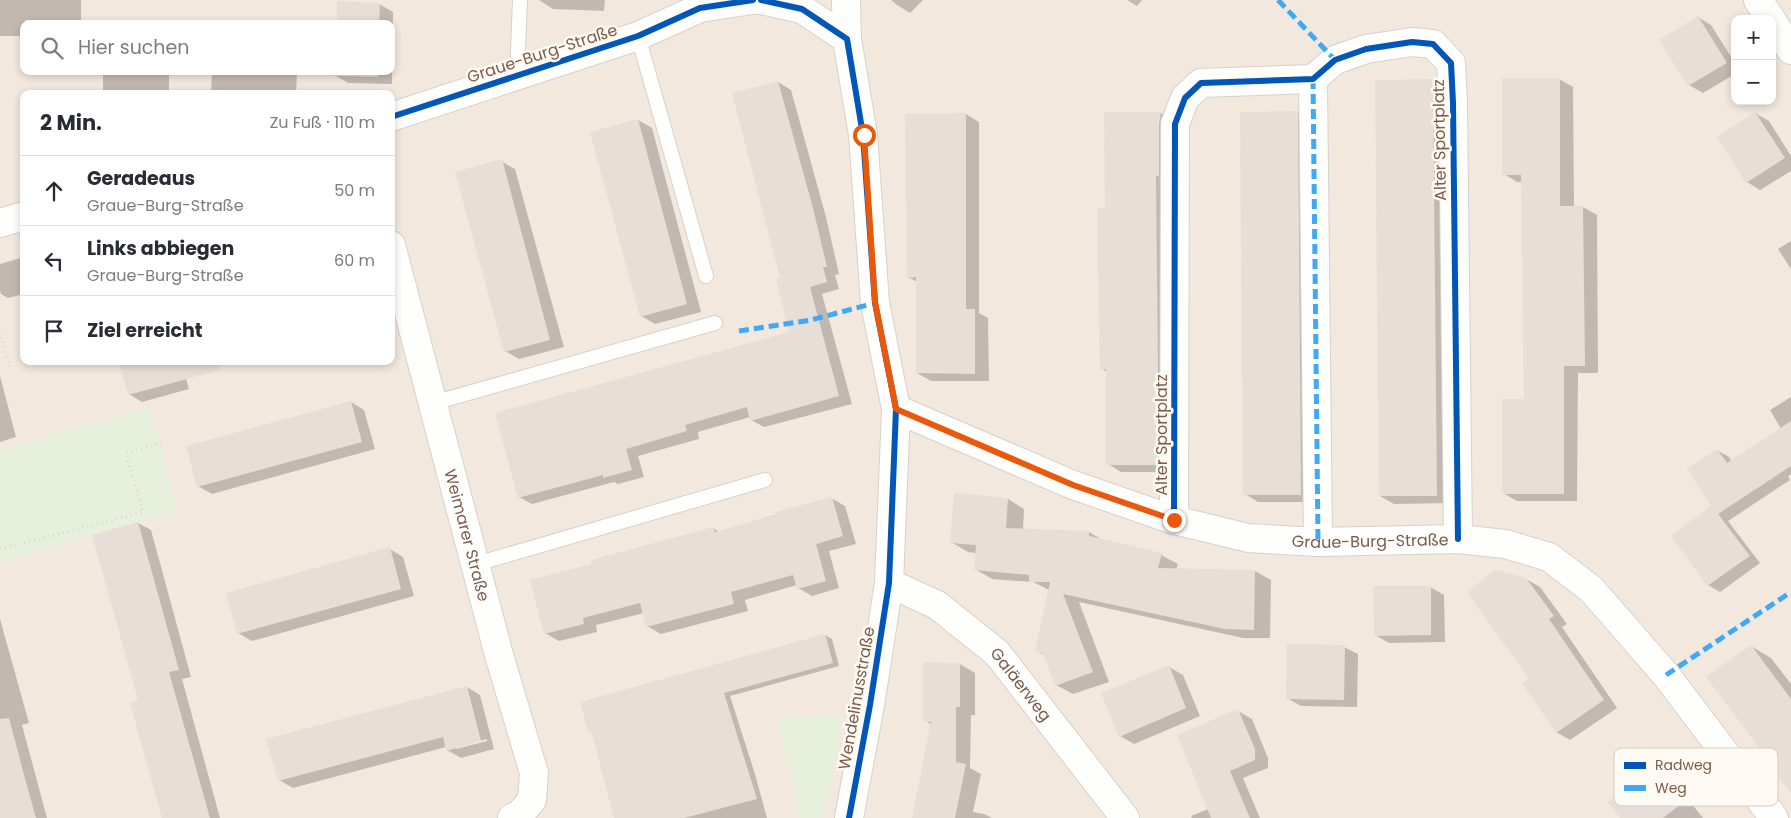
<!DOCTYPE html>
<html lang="de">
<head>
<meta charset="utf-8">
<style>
	:root { --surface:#fff; --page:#f2f2f3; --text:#2b2b33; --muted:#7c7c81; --line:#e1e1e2 }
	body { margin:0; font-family:Poppins,sans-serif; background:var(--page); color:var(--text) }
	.controls { position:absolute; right:15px; top:15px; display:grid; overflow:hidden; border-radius:10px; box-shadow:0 2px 8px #0003 }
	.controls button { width:45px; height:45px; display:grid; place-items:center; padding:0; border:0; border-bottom:1px solid var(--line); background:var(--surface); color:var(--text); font:25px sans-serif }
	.stop { position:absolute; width:15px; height:15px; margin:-11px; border:4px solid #ea580c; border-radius:50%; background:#fff }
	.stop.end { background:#ea580c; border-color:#fff; box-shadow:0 1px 5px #0008 }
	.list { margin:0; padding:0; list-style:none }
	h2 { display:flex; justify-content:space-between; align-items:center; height:65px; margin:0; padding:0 20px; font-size:21px }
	h2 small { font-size:16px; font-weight:400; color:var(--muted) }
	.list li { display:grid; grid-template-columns:32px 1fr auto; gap:15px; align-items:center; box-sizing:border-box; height:70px; padding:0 20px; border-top:1px solid var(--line) }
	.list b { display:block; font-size:19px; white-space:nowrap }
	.list p { margin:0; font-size:16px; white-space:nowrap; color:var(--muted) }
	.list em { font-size:16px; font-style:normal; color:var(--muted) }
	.icon { flex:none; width:28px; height:28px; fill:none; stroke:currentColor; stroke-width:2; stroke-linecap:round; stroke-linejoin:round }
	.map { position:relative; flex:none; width:1791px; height:818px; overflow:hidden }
	.search { position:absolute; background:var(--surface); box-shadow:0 2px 8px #0003; left:20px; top:20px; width:375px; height:55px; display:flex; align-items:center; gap:12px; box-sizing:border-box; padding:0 18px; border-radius:10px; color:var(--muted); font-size:19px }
	.panel { position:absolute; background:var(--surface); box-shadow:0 2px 8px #0003; left:20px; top:90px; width:375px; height:275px; border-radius:10px }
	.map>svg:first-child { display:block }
</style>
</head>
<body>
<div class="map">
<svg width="1791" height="818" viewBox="0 0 1791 818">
	<rect width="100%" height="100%" fill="#f9f5f0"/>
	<!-- residential -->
	<path fill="#f2e8de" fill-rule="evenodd" d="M0,0H1791V818H0ZM1735,19H1772V101H1735ZM24,24H391V71H24ZM24,94H391V361H24Z"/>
	<!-- green -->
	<path fill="#e7f0db" d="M150,407L177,511L0,562V450Z
		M843,716L824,818H800L776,717Z"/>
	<!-- shadow -->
	<path fill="#0003" fill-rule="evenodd" d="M0,0H81V22L25,20L24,36H0Z
		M539,0H605L604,11L553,9Z
		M891,0H923L910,13L897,5Z
		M1127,0H1142L1137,6Z
		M379,4L393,12L392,84L348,83L334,75V71H391V24H338Z
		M1698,17L1711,25L1735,63V74L1703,93L1689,85L1661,41Z
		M103,71H164L169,74V94H103Z
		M212,71H297L296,94H211Z
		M1559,79L1573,87L1574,207H1583L1597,215L1598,373H1578L1577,501H1517L1503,493L1525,400L1522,182H1517L1504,174Z
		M1433,80L1446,88L1450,503L1394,504L1380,496Z
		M778,82L791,90L826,217L839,274L835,275L839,289L822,294L852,404L764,427L751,420L750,417L698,432L699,439L638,456L644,477L618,484L614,482L532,504L519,497L791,333L781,279Z
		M1297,112L1311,120L1315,502H1258L1245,494Z
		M1105,113H1161L1175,121L1172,472H1121L1108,464L1107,372L1101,368L1106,210Z
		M1755,113L1769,121L1791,156V171L1760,190L1747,182Z
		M966,114L979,122V313L988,318L989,381H931L917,373V282L908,277Z
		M638,120L652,128L701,312L655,324L641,316Z
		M501,161L515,169L564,347L519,359L505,351Z
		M1791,241V269L1778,249Z
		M24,257V294L8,298L1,294L0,290V264Z
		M181,361L189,389L142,402L129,394Z
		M0,376L16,437L0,442Z
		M1791,397V475L1788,476L1790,480L1728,521L1760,563L1720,592L1708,585L1673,536L1713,506L1717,450L1729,457L1732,462L1781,429L1770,410Z
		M351,402L364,410L375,449L212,494L198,486Z
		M831,498L845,506L856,544L829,551L839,588L812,596L798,588L797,585L745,600L748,611L661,634L647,626L644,613L596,625L597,632L559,641L545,633L594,565L713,528L719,532Z
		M1008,499L1024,509L1023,530L1089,532L1104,541L1161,555L1178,564L1176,570L1255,571L1271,580L1270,638H1243L1079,602L1109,682L1073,694L1056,685L1046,656L1036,650L1049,590L1033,582L992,579L975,569L976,553L968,552L951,542Z
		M138,523L151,530L191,677L182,679L220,818H164L140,701Z
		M390,549L403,557L414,596L252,641L238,633Z
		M1526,579L1540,587L1567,624L1562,627L1617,708L1570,740L1556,732L1531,679Z
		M1430,587L1444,595L1445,642L1389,643L1375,635Z
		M0,619L29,723L22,725L47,818H0Z
		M825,635L832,639L839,666L730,696L755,774L767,818H616L593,732L590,730Z
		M1751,646L1771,658L1791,684V791L1762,749Z
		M1344,647L1358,654L1357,707L1301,706L1287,698Z
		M960,664L975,673V715H971L970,768L981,774L973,812L984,814L992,818H914L932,725L924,720Z
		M1169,667L1183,675L1200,716L1134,744L1120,736Z
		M467,687L480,695L494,749L461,758L447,750L446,747L293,788L279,780ZM487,739V741L456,749V747Z
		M1238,711L1252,719L1268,758V768L1243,778L1260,818H1192L1191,816L1208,809Z
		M1657,767L1667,773L1703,818H1622Z"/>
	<!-- building -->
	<path fill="#e6ded7" d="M337,1L380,3L379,24H337Z
		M1698,16L1727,63L1688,86L1659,40Z
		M335,71H378V77L335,76Z
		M1502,78H1560V206H1583L1585,366H1564V494H1502V399H1524L1521,175H1502Z
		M1433,79L1437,496H1379L1375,80Z
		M778,81L813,208L827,267H823L827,282L810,287L839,396L750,421L747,407L685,425L687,431L626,449L632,470L603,478V475L518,498L495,413L789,332L776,279L780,278L732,93Z
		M1298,111L1301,495H1243L1240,112Z
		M1104,112H1161L1159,124V176H1156L1159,465H1106V369H1100L1098,273V208H1105Z
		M1755,112L1785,158L1746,183L1717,137Z
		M966,113V309H975V374L916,373V277L907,278L905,114Z
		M638,119L687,304L640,317L590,132Z
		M502,159L550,340L504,352L455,172Z
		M118,361H219L220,370L128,395Z
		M351,401L362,442L197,487L186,446Z
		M1791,421V466L1718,514L1750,556L1707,586L1671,536L1711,506L1687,469L1717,449L1727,463Z
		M954,493L1008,498L1006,528L1089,531V536L1162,553L1158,568L1255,570L1254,630L1225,629L1063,594L1093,672L1055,686L1043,653L1035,651L1050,582H1029V575L974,570L976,545L950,543Z
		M832,497L843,536L816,544L826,581L797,589L793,575L731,592L734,604L646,627L640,603L583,618L584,624L544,634L530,580L592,564L591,560L713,527L715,532L776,515L775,512Z
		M138,522L179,670L169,672L210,818H162L130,703L138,700L92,535Z
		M390,547L401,589L237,634L226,593Z
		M1495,570L1526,578L1554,616L1549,619L1604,700L1556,733L1522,683L1529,679L1467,592Z
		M1373,586H1431V635L1374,636Z
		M825,634L833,663L724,693L757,799L684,818H614L591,730L588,731L580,702Z
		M1287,644L1345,645L1344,700L1286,699Z
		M1751,645L1791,699V793L1758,750L1760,749L1706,677Z
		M923,662L960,663V707H956V762L966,764L955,818H912L931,722L923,721Z
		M1169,665L1186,708L1119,737L1101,693Z
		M467,686L481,741L446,751L443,737L278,781L266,739Z
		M1238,709L1255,749V760L1230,771L1250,818H1211L1177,735Z
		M9,718L27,786L36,818H0V719Z
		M1657,766L1685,801L1663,818H1620L1608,802Z"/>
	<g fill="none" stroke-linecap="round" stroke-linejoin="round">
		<!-- lane casing -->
		<g stroke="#d7d1cb" stroke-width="16">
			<path id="lane" d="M638,36L706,276
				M517,74L520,0
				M433,403L715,323
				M476,564L765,480"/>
		</g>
		<!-- street casing -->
		<g stroke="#d7d1cb" stroke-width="30">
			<g id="street">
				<path d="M761,0L802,9L847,39L863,135L875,303L896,409L889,583L870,705L849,818"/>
				<path d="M846,0L847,39"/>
				<path d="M1758,0L1771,19"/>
				<path d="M700,8L753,0"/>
				<path d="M1772,21L1791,50"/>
				<path d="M1313,79L1318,542"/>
				<path d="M391,117L638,36L700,8L710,0"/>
				<path d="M0,223L24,216"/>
				<path id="s1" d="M391,245L499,655L534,773L532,800L521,813L512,818"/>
				<path id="s2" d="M896,409L1073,485L1174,520L1248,538L1318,542L1458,539L1505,544L1549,557L1591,589L1666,675L1774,818"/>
				<path d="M1174,520L1175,124L1185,98L1201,83L1313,79L1335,60L1366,49L1412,42L1433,44L1451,63L1453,103L1458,539"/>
				<path id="s3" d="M889,583L937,605L997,653L1125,818"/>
			</g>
		</g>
		<!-- path -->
		<path stroke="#dcd5d0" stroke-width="3" stroke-dasharray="1 4" stroke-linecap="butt" d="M0,332L10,368
			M0,549L143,512L126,453L164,442"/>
		<!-- lane -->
		<use href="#lane" stroke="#fefefd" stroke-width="14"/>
		<!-- street -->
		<use href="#street" stroke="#fefefd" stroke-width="28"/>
		<!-- quiet -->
		<path stroke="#3fa9f5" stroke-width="5" stroke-dasharray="10 5" stroke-linecap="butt" d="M1278,0L1335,60
			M1313,79L1318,542
			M739,331L811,320L875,303
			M1666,675L1791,592"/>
		<!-- cycleway casing -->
		<g stroke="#fffaf3" stroke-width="9">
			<path id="cycleway" d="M761,0L802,9L847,39L863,135L875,303L896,409L889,583L870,705L849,818
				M391,117L638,36L700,8L753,0
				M1174,520L1175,124L1185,98L1201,83L1313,79L1335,60L1366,49L1412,42L1433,44L1451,63L1453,103L1458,539"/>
		</g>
		<!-- cycleway -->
		<use href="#cycleway" stroke="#0057b8" stroke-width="6"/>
	</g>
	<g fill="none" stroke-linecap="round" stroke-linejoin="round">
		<!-- route -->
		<path stroke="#ea580c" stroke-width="6" d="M864,135L875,302L896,409L1073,485L1174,520"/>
	</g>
	<g text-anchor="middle" stroke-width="5" stroke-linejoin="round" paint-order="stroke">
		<!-- street labels -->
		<g font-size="16" fill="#7a5c4d" stroke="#fffaf3">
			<text transform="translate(542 53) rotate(-18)" y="6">Graue-Burg-Straße</text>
			<text transform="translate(1439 140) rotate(-91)" y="6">Alter Sportplatz</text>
			<text transform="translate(1161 435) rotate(-90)" y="6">Alter Sportplatz</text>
			<text dy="6" stroke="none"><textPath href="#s1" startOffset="300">Weimarer Straße</textPath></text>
			<text dy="6" stroke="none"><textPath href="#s2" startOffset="498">Graue-Burg-Straße</textPath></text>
			<text dy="6" stroke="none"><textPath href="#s3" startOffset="169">Galäerweg</textPath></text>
			<text transform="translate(856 698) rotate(-80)" y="6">Wendelinusstraße</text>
		</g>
	</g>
	<!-- legend -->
	<rect x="1614" y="748" width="164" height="58" rx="8" fill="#fffaf3" stroke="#d7cbc1" stroke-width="1"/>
	<rect x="1624" y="762" width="22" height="7" fill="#0057b8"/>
	<rect x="1624" y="785" width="22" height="6" fill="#3fa9f5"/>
	<g font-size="14" fill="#7a5c4d">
		<text x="1655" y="770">Radweg</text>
		<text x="1655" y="793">Weg</text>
	</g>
</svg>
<div class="controls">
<button>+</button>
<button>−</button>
</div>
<div class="stop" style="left:864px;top:135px"></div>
<div class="stop end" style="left:1174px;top:520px"></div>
<div class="search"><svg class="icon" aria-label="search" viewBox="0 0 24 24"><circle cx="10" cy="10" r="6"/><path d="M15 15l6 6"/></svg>Hier suchen</div>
<section class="panel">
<h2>2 Min.<small>Zu Fuß · 110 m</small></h2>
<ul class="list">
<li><svg class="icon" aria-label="ahead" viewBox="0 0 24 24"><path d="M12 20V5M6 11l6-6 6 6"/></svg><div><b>Geradeaus</b><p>Graue-Burg-Straße</p></div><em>50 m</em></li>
<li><svg class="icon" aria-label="left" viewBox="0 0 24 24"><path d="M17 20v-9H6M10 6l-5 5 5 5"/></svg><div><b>Links abbiegen</b><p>Graue-Burg-Straße</p></div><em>60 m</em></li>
<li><svg class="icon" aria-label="arrive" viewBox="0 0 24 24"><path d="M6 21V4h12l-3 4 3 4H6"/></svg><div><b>Ziel erreicht</b></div></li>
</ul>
</section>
</div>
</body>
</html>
